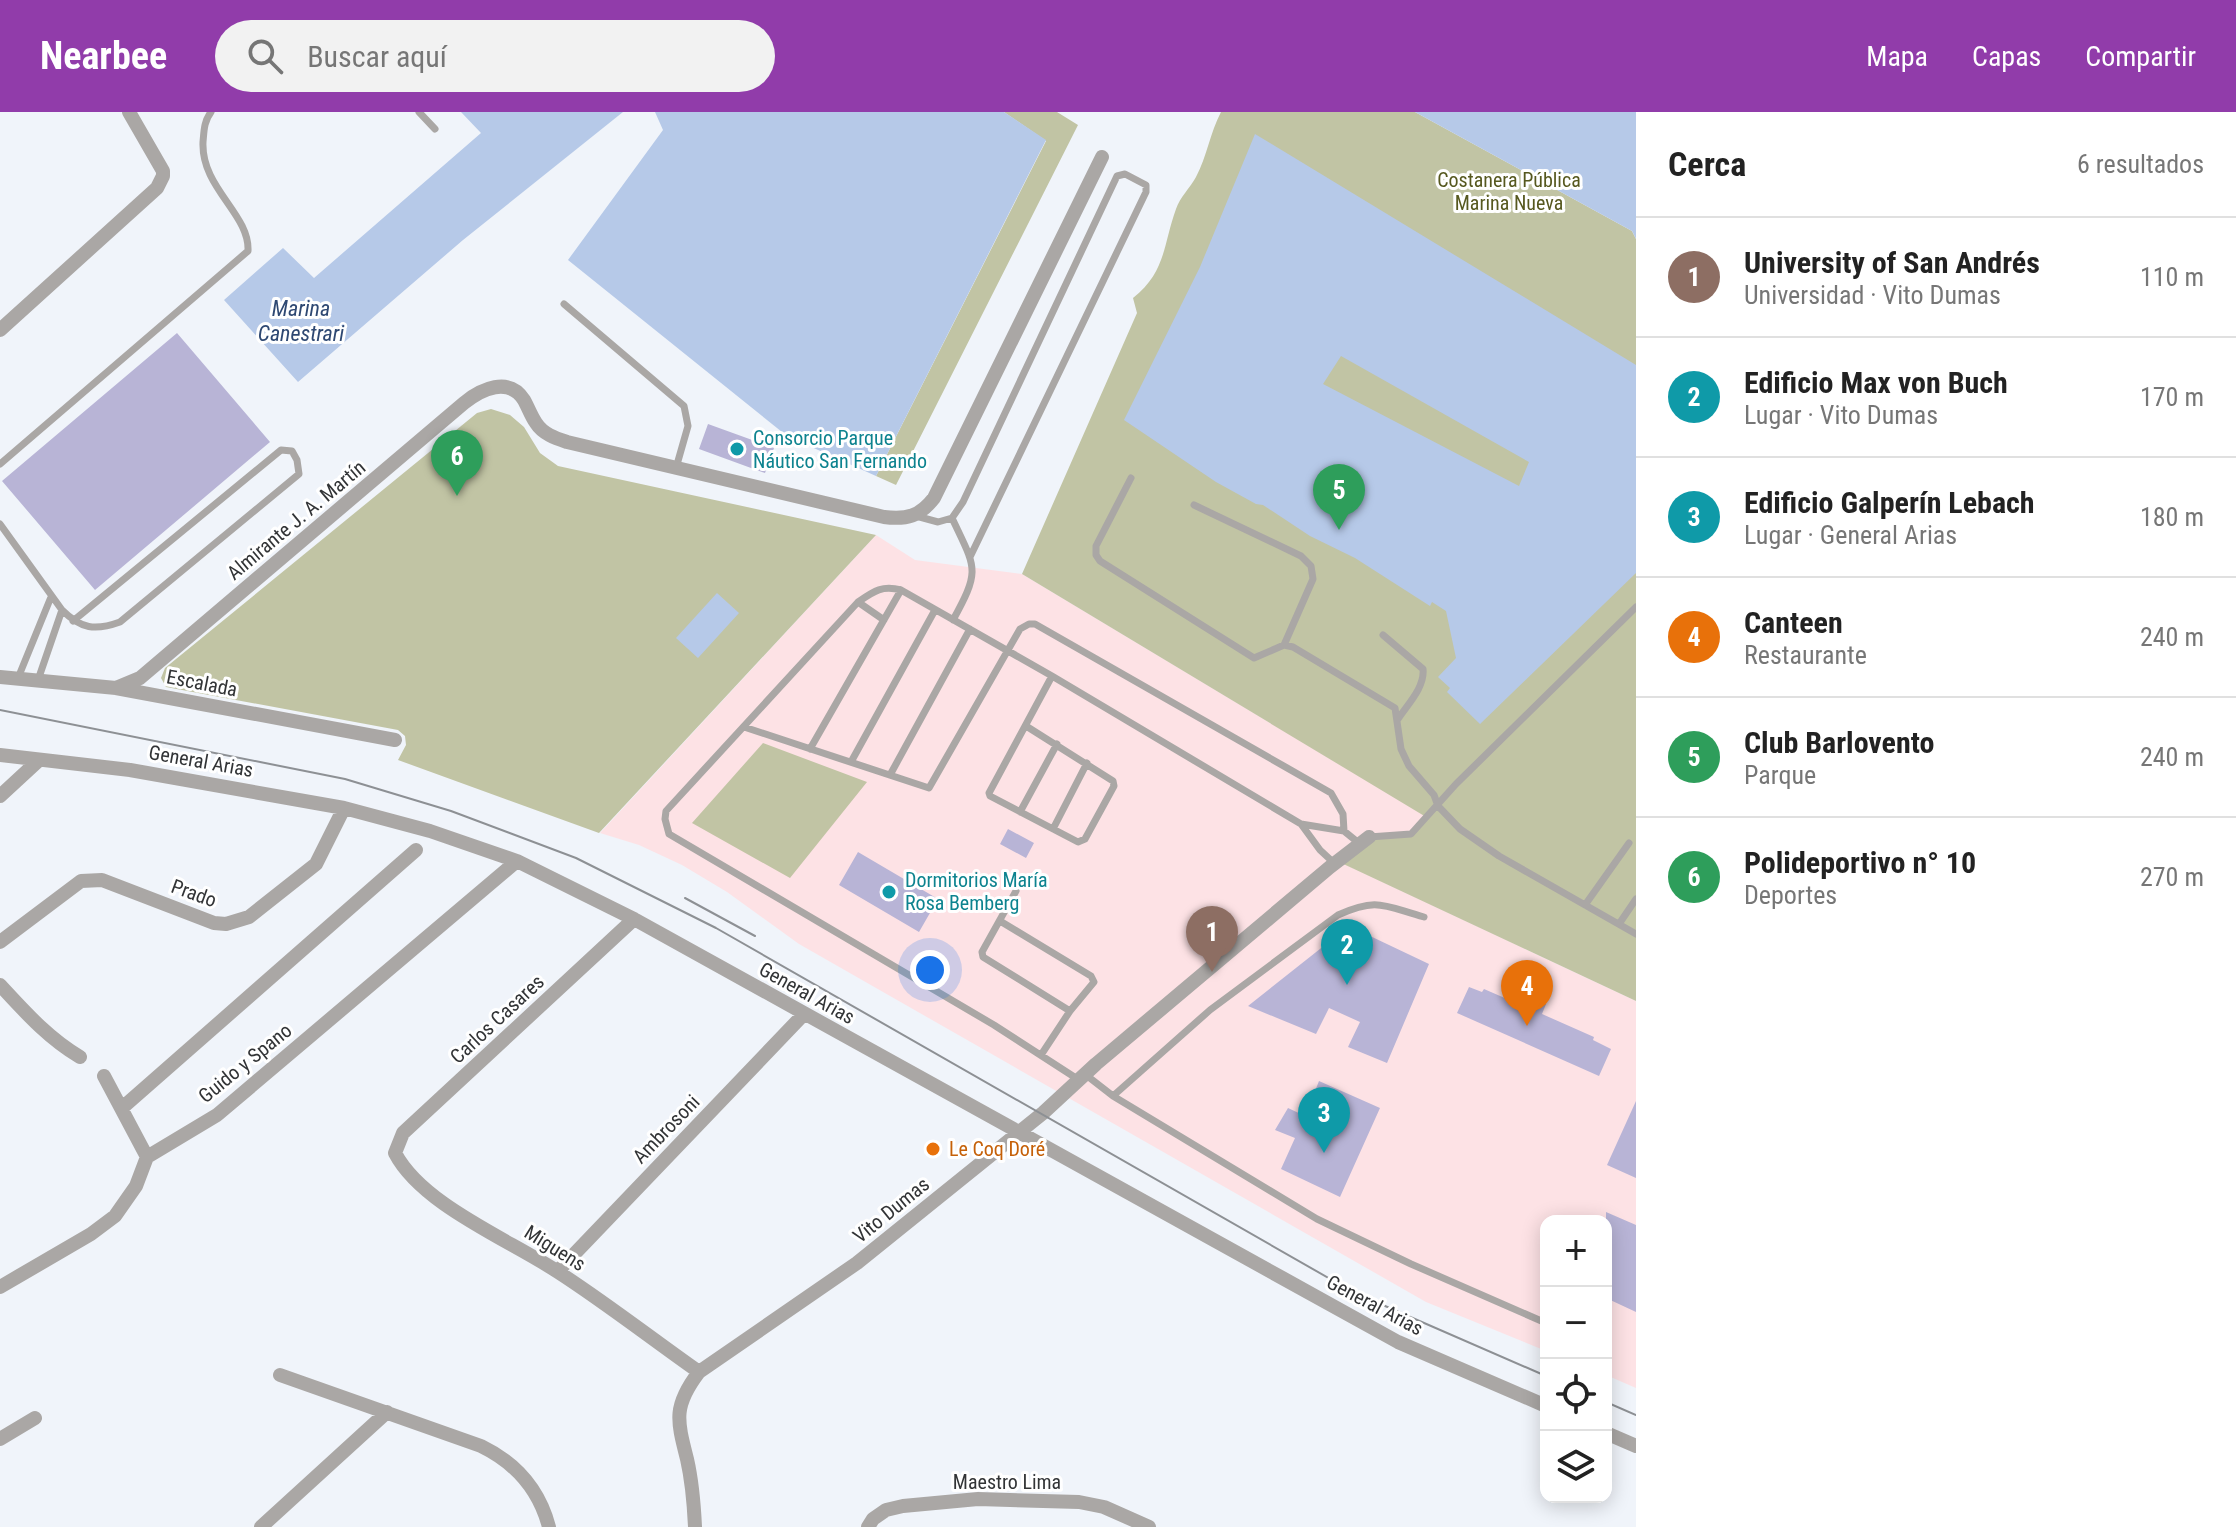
<!DOCTYPE html>
<html lang="es">
<head>
<meta charset="utf-8">
<style>
	:root { --surface:#fff; --page:#f2f2f2; --text:#222; --muted:#767676; --line:#e0e0e0; --accent:#913caa }
	body { margin:0; font-family:"Roboto Condensed",sans-serif; background:var(--page); color:var(--text) }
	.controls { position:absolute; right:24px; bottom:24px; display:grid; overflow:hidden; border-radius:16px; box-shadow:0 4px 20px #0003 }
	.controls button { width:72px; height:72px; display:grid; place-items:center; padding:0; border:0; border-bottom:2px solid var(--line); background:var(--surface); color:var(--text); font:40px sans-serif }
	.you { position:absolute; left:930px; top:858px; width:28px; height:28px; margin:-20px; border:6px solid #fff; border-radius:50%; background:#1a73e8; box-shadow:0 0 0 12px #1a73e833 }
	.badge { display:grid; place-items:center; width:52px; height:52px; border-radius:50%; background:var(--accent); color:#fff; font-size:26px; font-weight:700 }
	.pin { position:absolute; translate:-50% -66px; filter:drop-shadow(0 2px 4px #0008) }
	.pin::after { content:''; position:absolute; top:42px; width:28px; height:24px; background:inherit; clip-path:polygon(0 0,100% 0,50% 100%) }
	.list { margin:0; padding:0; list-style:none }
	h2 { display:flex; justify-content:space-between; align-items:center; height:104px; margin:0; padding:0 32px; font-size:34px }
	h2 small { font-size:26px; font-weight:400; color:var(--muted) }
	.list li { display:grid; grid-template-columns:52px 1fr auto; gap:24px; align-items:center; box-sizing:border-box; height:120px; padding:0 32px; border-top:2px solid var(--line) }
	.list b { display:block; font-size:30px; white-space:nowrap }
	.list p { margin:0; font-size:26px; white-space:nowrap; color:var(--muted) }
	.list em { font-size:26px; font-style:normal; color:var(--muted) }
	.icon { flex:none; width:44px; height:44px; fill:none; stroke:currentColor; stroke-width:2; stroke-linecap:round; stroke-linejoin:round }
	.map { position:relative; flex:none; width:1636px; height:1415px; overflow:hidden }
	header { display:flex; align-items:center; gap:48px; box-sizing:border-box; height:112px; padding:0 40px; background:var(--accent); color:#fff }
	header strong { font-size:38px }
	nav { display:flex; gap:44px; margin-inline-start:auto; font-size:28px }
	.search { width:560px; height:72px; background:var(--page); display:flex; align-items:center; gap:20px; box-sizing:border-box; padding:0 28px; border-radius:44px; color:var(--muted); font-size:30px }
	main { display:flex }
	aside { flex:1; background:var(--surface) }
	.map>svg:first-child { display:block }
</style>
</head>
<body>
<header>
<strong>Nearbee</strong>
<div class="search"><svg class="icon" aria-label="search" viewBox="0 0 24 24"><circle cx="10" cy="10" r="6"/><path d="M15 15l6 6"/></svg>Buscar aquí</div>
<nav><a>Mapa</a><a>Capas</a><a>Compartir</a></nav>
</header>
<main>
<div class="map">
<svg width="1636" height="1415" viewBox="0 0 1636 1415">
	<rect width="100%" height="100%" fill="#f0f4fa"/>
	<!-- education -->
	<path fill="#fde2e5" d="M876,423L915,448L1022,462L1427,705L1411,722L1338,749L1636,889V1276L1606,1263V1109H1546V1239L1426,1190L799,832L727,780L682,753L639,733L600,721Z"/>
	<!-- green -->
	<path fill="#c1c4a4" d="M1004,0H1057L1078,13L896,373L876,364L1046,29Z
		M1221,0H1415L1632,119L1636,127V889L1337,749L1369,725L1411,722L1426,705L1022,462L1137,201L1133,186C1166,160 1163,133 1176,97C1180,85 1190,76 1196,65C1207,44 1210,21 1221,0Z
		M491,297L510,303L524,315L540,341L558,354L876,423L599,721L398,648L406,633L405,624L398,618L166,575L161,566L165,556L477,301Z
		M763,631L867,670L790,766L692,711Z"/>
	<!-- water -->
	<path fill="#b6c9e8" fill-rule="evenodd" d="M461,0H623L463,128L298,270L224,188L283,136L314,166L481,21Z
		M655,0H1004L1046,28L876,364L787,324L568,148L663,18Z
		M1415,0H1636V127L1632,119Z
		M1255,22L1636,253V461L1480,612L1447,580L1450,576L1438,565L1456,546L1446,499L1432,490L1430,494L1355,446L1310,424L1263,393L1256,392L1216,370L1124,308L1200,155ZM1341,244L1529,350L1519,374L1323,272Z
		M717,481L739,501L698,546L676,526Z"/>
	<!-- building -->
	<path fill="#b8b4d6" d="M177,221L270,330L95,478L2,369Z
		M708,312L774,336L765,361L699,337Z
		M1008,717L1034,731L1026,746L1000,732Z
		M858,740L938,787L919,820L839,773Z
		M1349,814L1429,852L1387,951L1348,935L1360,910L1329,896L1316,922L1248,894Z
		M1469,875L1482,880L1484,877L1507,887L1511,877L1546,892L1542,902L1594,925L1593,928L1611,937L1599,964L1457,901Z
		M1319,969L1380,996L1340,1085L1281,1057L1295,1026L1275,1018L1288,996L1305,1004Z
		M1636,989V1066L1607,1053Z
		M1606,1100L1636,1113V1200L1606,1186Z"/>
	<g fill="none" stroke-linecap="round" stroke-linejoin="round">
		<!-- lane -->
		<path stroke="#aaa7a5" stroke-width="7" d="M419,0L435,17
			M564,192L684,294L688,314L676,356
			M0,352L248,139C250,102 201,76 203,30C204,19 204,9 211,0
			M1131,366L1096,434V443L1100,449L1254,546L1284,533L1293,535L1395,596L1401,637L1409,654L1434,683L1438,694L1460,717L1499,744L1636,822
			M1194,393L1301,444L1311,454L1313,467L1284,533
			M916,404L938,410L952,406L963,390L1117,64L1125,62L1146,73V80L970,445
			M952,406C976,457 981,457 953,508
			M0,412L62,498C81,517 95,519 120,510L299,362L297,348L292,339L281,338L73,509
			M858,490L884,508
			M1383,523L1423,557C1425,575 1408,592 1398,607
			M18,566L51,485
			M38,568L62,498
			M1026,614L1113,669L1114,674L1085,727L1078,730L990,684L989,681L1052,564
			M744,615L929,676L1020,517L1029,512H1035L1331,681L1343,702L1344,719
			M810,637L901,478
			M851,650L935,498
			M890,663L970,517
			M1020,700L1057,632
			M1301,712L1344,719L1360,732
			M1053,717L1087,651
			M1369,725L1411,722L1456,672L1636,495
			M1016,779L982,840L983,845L1070,899
			M1585,793L1629,731
			M1000,809L1091,864L1094,870L1070,899L1041,943
			M1619,812L1636,787
			M1086,963L1113,984L1210,898L1338,803C1378,785 1384,794 1424,805
			M1079,968L994,913L669,722L665,707L666,699L858,490C874,479 882,473 901,478L1052,564L1301,712L1320,738L1334,751
			M1113,984L1317,1107L1411,1152L1546,1211"/>
		<!-- street -->
		<path stroke="#aaa7a5" stroke-width="14" d="M0,218L157,76L163,64V59L129,0
			M0,565L116,576L395,628
			M116,576L140,566L464,291C481,277 509,264 524,288C528,295 531,304 536,311C543,322 555,326 567,330L884,405C907,408 920,404 934,386L1102,45
			M0,643L130,658L344,696L430,719L517,749L634,807L1398,1230L1546,1294
			M0,684L39,648
			M634,807L403,1021L395,1041C422,1093 510,1128 558,1160C606,1191 652,1227 699,1260
			M0,830L81,769L102,768L214,811L226,812L249,805L316,752L344,696
			M0,873C25,900 48,926 80,945
			M104,964L147,1045
			M122,996L416,738
			M558,1159L804,902
			M0,1175L91,1122L115,1104L136,1074L147,1045L217,1003L517,749
			M280,1263L481,1334C516,1351 539,1377 549,1415
			M1606,1321L1636,1334
			M0,1327L35,1306
			M261,1415L387,1300
			M695,1415C694,1393 692,1369 687,1347C677,1308 673,1294 699,1260L857,1151L1043,1001L1096,952L1330,755L1369,725
			M868,1415L873,1407L886,1398L903,1394L978,1387L1079,1390L1104,1395L1149,1415"/>
		<!-- tram -->
		<path stroke="#8d9094" stroke-width="2" d="M0,598L345,667L451,699L576,746L716,816L1353,1180L1546,1264
			M685,786L755,824
			M1606,1290L1636,1303"/>
	</g>
	<!-- markers -->
	<g fill="#0f9aa8" stroke="#fff" stroke-width="3">
		<circle cx="737" cy="337" r="8"/>
		<circle cx="889" cy="780" r="8"/>
	</g>
	<circle fill="#e8710a" stroke="#fff" stroke-width="3" cx="933" cy="1037" r="8"/>
	<g text-anchor="middle" stroke-width="6" stroke-linejoin="round" paint-order="stroke">
		<!-- park labels -->
		<g font-size="20" fill="#56581f" stroke="#fff">
			<text x="1509" y="75">Costanera Pública<tspan x="1509" dy="23">Marina Nueva</tspan></text>
		</g>
		<!-- culture labels -->
		<g font-size="20" fill="#0d838f" stroke="#fff" text-anchor="start">
			<text x="753" y="333">Consorcio Parque<tspan x="753" dy="23">Náutico San Fernando</tspan></text>
			<text x="905" y="775">Dormitorios María<tspan x="905" dy="23">Rosa Bemberg</tspan></text>
		</g>
		<!-- street labels -->
		<g font-size="20" fill="#323436" stroke="#fff">
			<text transform="translate(296 408) rotate(-40)" y="7">Almirante J. A. Martín</text>
			<text transform="translate(202 571) rotate(11)" y="7">Escalada</text>
			<text transform="translate(201 649) rotate(10)" y="7">General Arias</text>
			<text transform="translate(194 781) rotate(20)" y="7">Prado</text>
			<text transform="translate(807 881) rotate(29)" y="7">General Arias</text>
			<text transform="translate(497 907) rotate(-43)" y="7">Carlos Casares</text>
			<text transform="translate(245 951) rotate(-39)" y="7">Guido y Spano</text>
			<text transform="translate(666 1017) rotate(-46)" y="7">Ambrosoni</text>
			<text transform="translate(891 1098) rotate(-39)" y="7">Vito Dumas</text>
			<text transform="translate(555 1136) rotate(32)" y="7">Miguens</text>
			<text transform="translate(1375 1193) rotate(28)" y="7">General Arias</text>
			<text x="1007" y="1377">Maestro Lima</text>
		</g>
		<!-- food labels -->
		<g font-size="20" fill="#c56008" stroke="#fff" text-anchor="start">
			<text x="949" y="1044">Le Coq Doré</text>
		</g>
		<!-- water labels -->
		<g font-size="22" font-style="italic" fill="#2e4872" stroke="#fff">
			<text x="301" y="204">Marina<tspan x="301" dy="25">Canestrari</tspan></text>
		</g>
	</g>
</svg>
<div class="controls">
<button>+</button>
<button>−</button>
<button><svg class="icon" aria-label="locate" viewBox="0 0 24 24"><circle cx="12" cy="12" r="6"/><path d="M12 2v4M12 18v4M2 12h4M18 12h4"/></svg></button>
<button><svg class="icon" aria-label="layers" viewBox="0 0 24 24"><path d="M12 4l9 5-9 5-9-5zM3 14l9 5 9-5"/></svg></button>
</div>
<div class="you"></div>
<div class="pin badge" style="left:1212px;top:860px;background:#8d6e63">1</div>
<div class="pin badge" style="left:1347px;top:873px;background:#0f9aa8">2</div>
<div class="pin badge" style="left:1324px;top:1041px;background:#0f9aa8">3</div>
<div class="pin badge" style="left:1527px;top:914px;background:#e8710a">4</div>
<div class="pin badge" style="left:1339px;top:418px;background:#2e9e5b">5</div>
<div class="pin badge" style="left:457px;top:384px;background:#2e9e5b">6</div>
</div>
<aside>
<h2>Cerca<small>6 resultados</small></h2>
<ul class="list">
<li><span class="badge" style="background:#8d6e63">1</span><div><b>University of San Andrés</b><p>Universidad · Vito Dumas</p></div><em>110 m</em></li>
<li><span class="badge" style="background:#0f9aa8">2</span><div><b>Edificio Max von Buch</b><p>Lugar · Vito Dumas</p></div><em>170 m</em></li>
<li><span class="badge" style="background:#0f9aa8">3</span><div><b>Edificio Galperín Lebach</b><p>Lugar · General Arias</p></div><em>180 m</em></li>
<li><span class="badge" style="background:#e8710a">4</span><div><b>Canteen</b><p>Restaurante</p></div><em>240 m</em></li>
<li><span class="badge" style="background:#2e9e5b">5</span><div><b>Club Barlovento</b><p>Parque</p></div><em>240 m</em></li>
<li><span class="badge" style="background:#2e9e5b">6</span><div><b>Polideportivo n° 10</b><p>Deportes</p></div><em>270 m</em></li>
</ul>
</aside>
</main>
</body>
</html>
